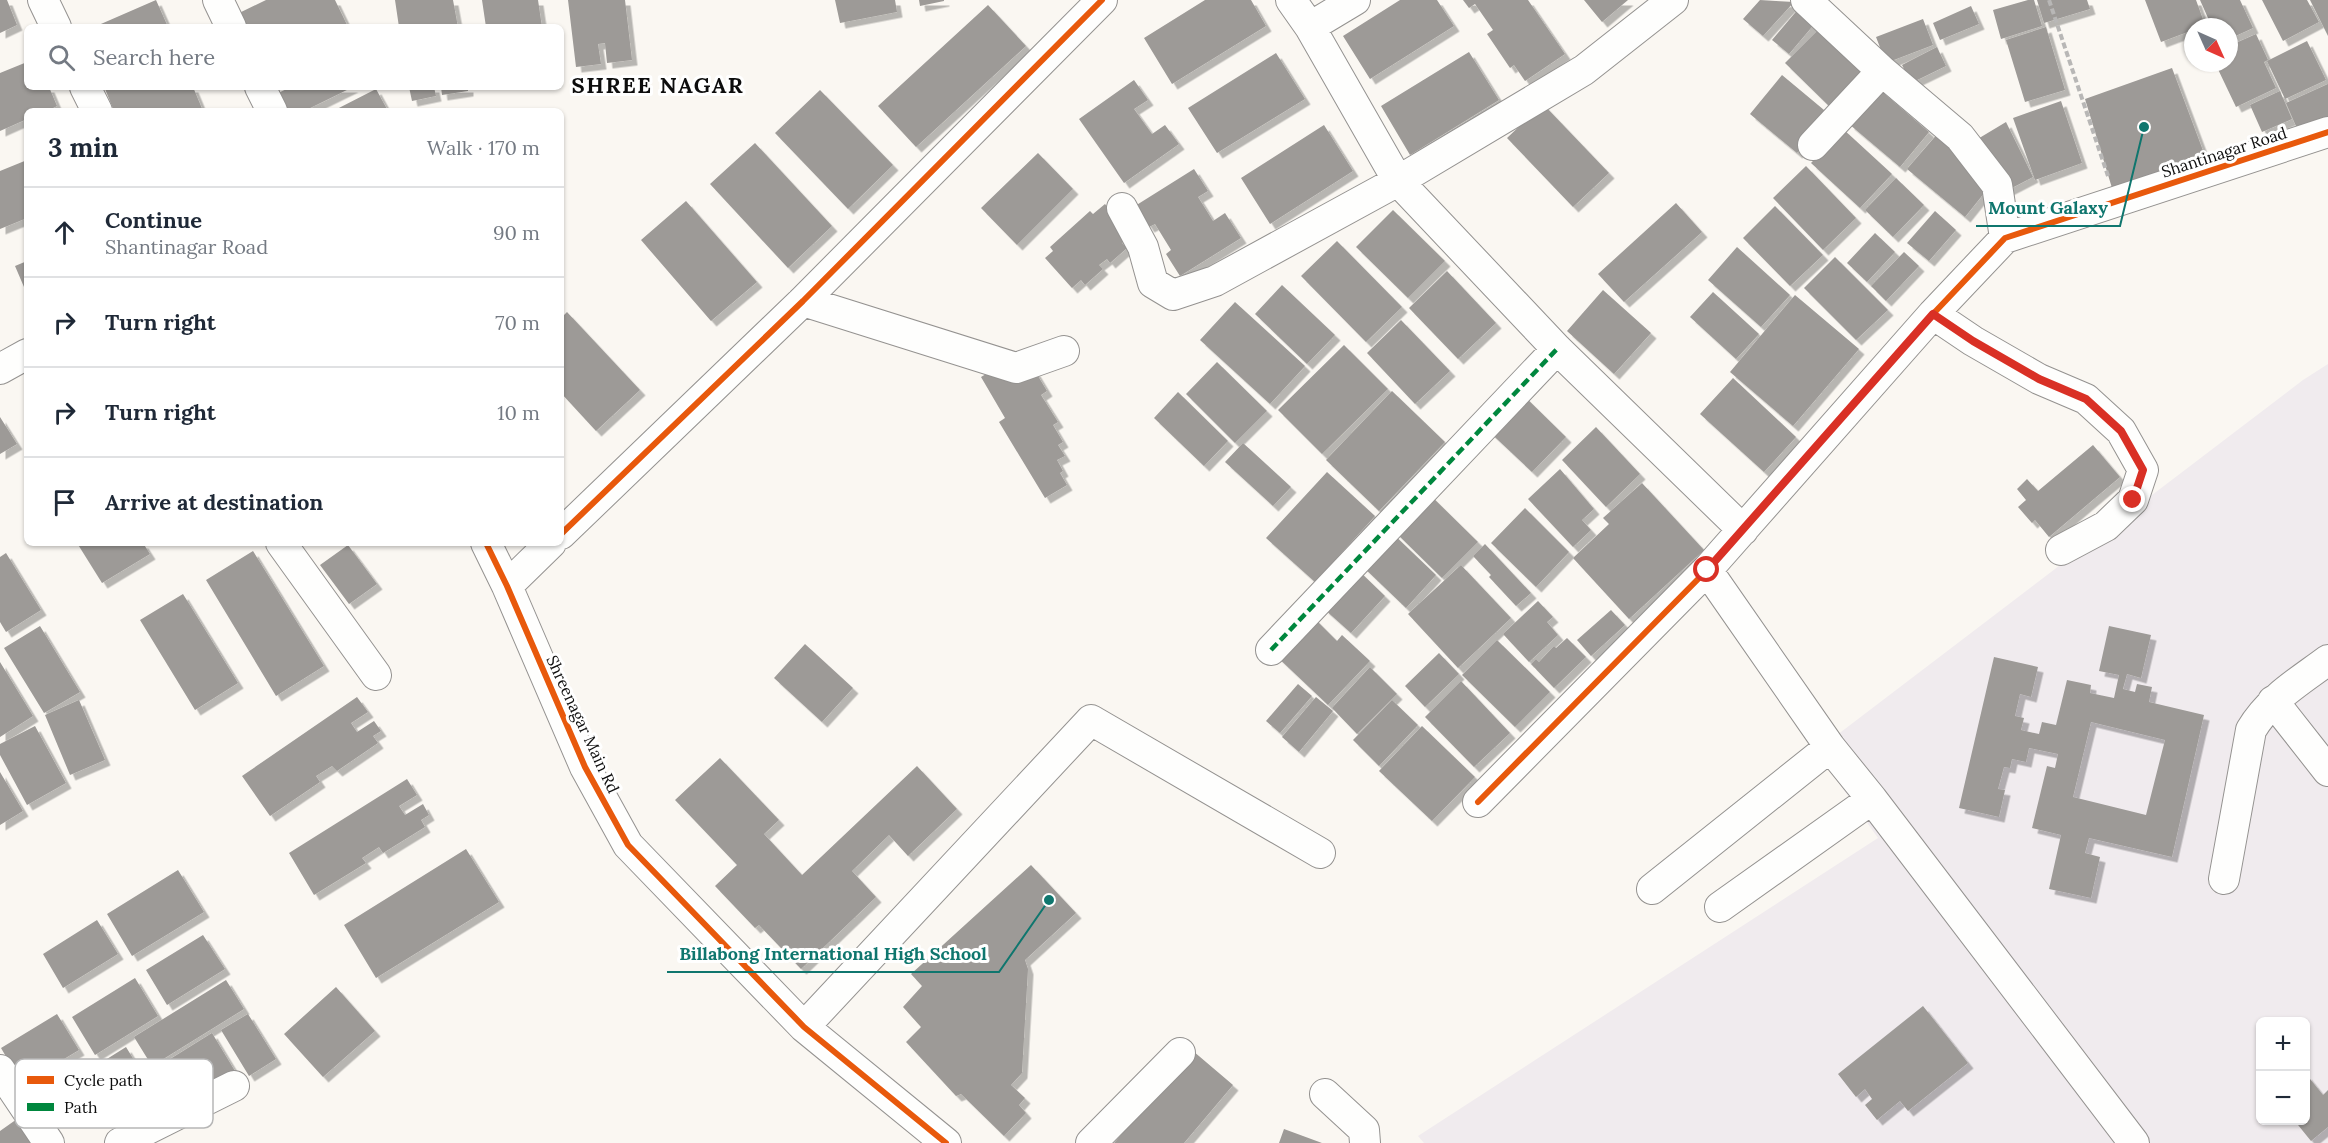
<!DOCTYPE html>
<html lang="en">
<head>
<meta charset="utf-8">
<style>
	:root { --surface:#fff; --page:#f6f6f7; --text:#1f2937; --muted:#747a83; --line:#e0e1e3 }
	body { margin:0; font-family:Lora,serif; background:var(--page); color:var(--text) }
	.controls { position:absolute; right:18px; bottom:18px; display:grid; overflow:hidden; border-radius:9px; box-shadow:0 2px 4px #0004 }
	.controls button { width:54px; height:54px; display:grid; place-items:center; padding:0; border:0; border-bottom:2px solid var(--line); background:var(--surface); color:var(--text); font:30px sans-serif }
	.compass { position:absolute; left:2184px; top:18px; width:54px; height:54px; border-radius:50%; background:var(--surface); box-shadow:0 2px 4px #0004; rotate:135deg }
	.stop { position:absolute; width:18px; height:18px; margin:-14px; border:4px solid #d93025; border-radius:50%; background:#fff }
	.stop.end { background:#d93025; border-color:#fff; box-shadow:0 2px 6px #0008 }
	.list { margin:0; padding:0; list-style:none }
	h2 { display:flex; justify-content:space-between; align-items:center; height:78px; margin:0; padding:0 24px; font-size:26px }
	h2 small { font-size:20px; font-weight:400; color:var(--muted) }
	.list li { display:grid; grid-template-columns:39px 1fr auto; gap:18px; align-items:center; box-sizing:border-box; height:90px; padding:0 24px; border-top:2px solid var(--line) }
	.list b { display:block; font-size:22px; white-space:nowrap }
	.list p { margin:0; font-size:20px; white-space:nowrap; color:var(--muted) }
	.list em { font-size:20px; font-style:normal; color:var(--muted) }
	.icon { flex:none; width:33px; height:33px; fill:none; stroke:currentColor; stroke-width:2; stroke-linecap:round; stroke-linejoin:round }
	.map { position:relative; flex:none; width:2328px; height:1143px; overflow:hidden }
	.search { position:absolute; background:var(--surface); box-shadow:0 2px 4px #0004; left:24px; top:24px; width:540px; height:66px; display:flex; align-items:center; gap:15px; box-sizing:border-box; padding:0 21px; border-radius:9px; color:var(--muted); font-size:22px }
	.panel { position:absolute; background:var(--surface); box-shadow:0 2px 4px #0004; left:24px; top:108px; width:540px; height:438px; border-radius:9px }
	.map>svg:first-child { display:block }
</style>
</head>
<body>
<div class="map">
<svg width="2328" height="1143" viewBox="0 0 2328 1143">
	<defs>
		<filter id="shadow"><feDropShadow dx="5.5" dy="5.5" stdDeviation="0" flood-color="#0004"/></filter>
	</defs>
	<rect width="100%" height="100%" fill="#faf7f2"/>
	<!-- industrial -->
	<path fill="#f0ebee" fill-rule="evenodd" d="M2328,364V1143H1424L1418,1136L1878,838L1816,751L2303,380ZM2260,1022H2306V1120H2260Z"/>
	<!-- building -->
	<path fill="#9d9a97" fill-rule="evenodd" filter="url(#shadow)" d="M0,0H7L17,25L0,33Z
		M156,0L168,27H94Z
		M266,0H335L348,27H240L235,15Z
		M395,0H453L458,27H399Z
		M482,0H538L542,27H486Z
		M568,0H625L632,60L607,63L605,43L598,44L601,64L576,67Z
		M835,0H895L897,12L840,23Z
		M919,0H944V1L920,6Z
		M1205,0H1251L1266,26L1172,84L1144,38Z
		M1400,0H1437L1454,26L1370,79L1343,36Z
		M1463,0H1528L1565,54L1525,81L1514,65L1510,68L1487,34L1493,30L1475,4L1469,8Z
		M1584,0H1628L1602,22Z
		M1760,0L1794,2L1763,36L1743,19Z
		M2028,0H2034L2042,26L2001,39L1993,10Z
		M2037,0H2087L2090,9L2044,23Z
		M2145,0H2196L2205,25L2193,27V30L2161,42Z
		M2200,0H2240L2253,28L2229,39V27H2212Z
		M2262,0H2307L2319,22L2283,41Z
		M2310,0H2328V36Z
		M1805,1L1822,15L1789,54L1772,40Z
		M988,5L1026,46L916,147L878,106Z
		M1971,6L1979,24L1940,40L1933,23Z
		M1923,19L1933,45L1886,63L1876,37Z
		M1823,25L1869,72L1832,109L1785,63Z
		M2046,27L2065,90L2025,102L2006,40Z
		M2256,34L2268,60L2264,62L2276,88L2236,107L2215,63H2229V46Z
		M2307,41L2326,80L2285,99L2267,61Z
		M1937,47L1946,66L1911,83L1902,65Z
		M1469,52L1499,100L1410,155L1381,106Z
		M1276,53L1305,99L1217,153L1188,108Z
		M27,62V87H49L57,106L47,111H27V119L0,131V73Z
		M2172,68L2205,156L2112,188L2085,99Z
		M1782,75L1830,115L1797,153L1750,114Z
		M1134,80L1148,100L1134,109L1152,134L1165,125L1179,144L1124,183L1079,119Z
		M2328,84V120L2299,133L2286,103Z
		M109,87H193L203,111H114L105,89Z
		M291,87H353L304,111H287L278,93Z
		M409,87H434L436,96L412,101Z
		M441,87H468V91L442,95Z
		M376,89L388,111H333Z
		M1879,89L1929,132L1900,167L1849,124Z
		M820,90L893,165L848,209L775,133Z
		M2280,91L2292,119L2262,132L2250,105Z
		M2061,101L2082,163L2035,180L2013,118Z
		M1543,104L1609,173L1573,207L1507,138Z
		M2006,122L2033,177L2006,191L1971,143Z
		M1324,125L1353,171L1270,224L1241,178Z
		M1843,129L1892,174L1860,208L1811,163Z
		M1939,132L1993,182L1965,217L1907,169Z
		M755,143L832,226L788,268L710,184Z
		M1038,153L1073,189L1017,245L981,208Z
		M27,160V218L0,229V171Z
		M1806,166L1856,218L1823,250L1773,198Z
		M1194,169L1208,191L1198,197L1213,221L1225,213L1241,238L1180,276L1166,254L1171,250L1155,224L1149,227L1135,206Z
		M1896,178L1924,205L1893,237L1865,210Z
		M686,201L757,282L711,321L641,240Z
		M1676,203L1702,232L1624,302L1598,274Z
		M1105,204L1131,235L1122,243L1127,248L1110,263L1107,259L1099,265L1103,269L1085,285L1081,280L1072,288L1045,258L1053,251L1050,247L1090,211L1093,214Z
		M1775,206L1823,255L1790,286L1743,238Z
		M1393,210L1445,261L1408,298L1356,247Z
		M1935,211L1956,230L1929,261L1907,243Z
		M1875,233L1895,252L1867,282L1847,263Z
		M1337,241L1402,307L1366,342L1301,276Z
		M1737,247L1790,295L1761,327L1708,280Z
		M1904,252L1919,266L1886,301L1871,286Z
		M1835,257L1888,310L1856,340L1804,288Z
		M27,261V294L15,266Z
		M1447,271L1496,323L1458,359L1409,308Z
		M1282,285L1335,335L1307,364L1255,314Z
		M1603,290L1651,333L1614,374L1567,331Z
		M1713,292L1759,334L1736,359L1690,317Z
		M1795,295L1859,349L1793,426L1730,372Z
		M1235,302L1305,366L1270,404L1200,340Z
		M567,312L640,390L596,431L561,393V318Z
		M1401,320L1450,371L1415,404L1367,353Z
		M1344,345L1388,389L1322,454L1278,410Z
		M1217,362L1267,411L1235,443L1186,394Z
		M1001,365L1035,371L1047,391L1041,395L1058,422L1053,425L1063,442L1058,445L1065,456L1057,460L1063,471L1060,473L1067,485L1045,498L999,422L1005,418L981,377Z
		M1733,378L1796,437L1764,472L1700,414Z
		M1516,388L1566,437L1532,472L1481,424Z
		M1392,391L1445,442L1379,511L1326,460Z
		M1178,392L1228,441L1204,466L1154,418Z
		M0,417L17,444L0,454Z
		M1596,427L1640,474L1606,507L1562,460Z
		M1243,443L1291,487L1273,506L1225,462Z
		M2093,445L2120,477L2049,537L2035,520L2032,523L2018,507L2026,500L2017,489L2027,479L2038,491Z
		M1560,469L1594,509L1582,520L1591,530L1573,547L1528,499Z
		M1327,472L1375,516L1315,582L1266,538Z
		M1642,483L1704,550L1629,619L1573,558L1609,524L1603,518Z
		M1425,490L1478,542L1442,578L1389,526Z
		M1525,508L1569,552L1536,587L1491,543Z
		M1389,530L1436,575L1406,608L1358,562Z
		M77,543H143L150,554L102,583Z
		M1485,544L1531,593L1516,606L1489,577L1491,575L1473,556Z
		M348,545L377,584L349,604L320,565Z
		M253,551L324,666L276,696L206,580Z
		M6,553L41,610L6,632L0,622V557Z
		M1461,565L1511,618L1458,668L1408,614Z
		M1358,570L1385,596L1351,633L1323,608Z
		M183,594L238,683L195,710L140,620Z
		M1538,601L1553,617L1547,622L1558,635L1529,662L1503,634Z
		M1611,610L1625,625L1591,656L1577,640Z
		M1309,613L1337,641L1342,635L1370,661L1328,705L1272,652Z
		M40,626L80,692L44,713L4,648Z
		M2109,626L2151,635L2141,678L2127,674L2123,689L2135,692L2137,684L2152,687L2149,702L2204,715L2172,857L2089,838L2085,853L2100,857L2091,898L2049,889L2061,835L2032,828L2047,766L2055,768L2058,754L2029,748L2026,762L2012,759L2010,768L2004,767L1998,789L2005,790L1999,817L1959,808L1994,657L2038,667L2031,697L2020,694L2015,716L2024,718L2021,730L2039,734L2042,722L2056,725L2067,680L2091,685L2090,693L2114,698L2119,675L2099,671ZM2091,722L2165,740L2146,815L2073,797Z
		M1567,638L1586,657L1554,688L1531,664L1536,659L1539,662L1554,646L1556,648Z
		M1497,640L1550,692L1515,727L1462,675Z
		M805,644L853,688L822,722L774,678Z
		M1439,653L1459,674L1425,707L1405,686Z
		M0,662L33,716L0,737Z
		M1370,667L1397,694L1357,734L1332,708Z
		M1461,681L1510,733L1474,767L1425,717Z
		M1298,684L1312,696L1280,733L1266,721Z
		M357,697L368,712L351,723L357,732L374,721L381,731L373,736L378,743L337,771L332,766L316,776L320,782L270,816L242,776Z
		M1316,697L1333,711L1299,752L1282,737Z
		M79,700L105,760L70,775L45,715Z
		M1392,700L1418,725L1379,766L1353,740Z
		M35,726L66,783L27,805L0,755V744Z
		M1422,726L1475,777L1432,821L1379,771Z
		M720,758L779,820L764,834L802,875L917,766L957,809L908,856L889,835L852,871L876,897L801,969L759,925L755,928L715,886L737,865L675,800Z
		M0,772L23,811L0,825Z
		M407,779L417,795L399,806L405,815L423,804L429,815L421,820L425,827L383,853L379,847L362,858L366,863L314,895L289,853Z
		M466,849L499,902L376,978L344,925Z
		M1031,865L1076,913L1025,960L1028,969L1022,1073L1011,1085L1025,1098L1019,1105L1026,1113L1004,1136L961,1094L956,1096L906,1042L921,1027L903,1007L922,986L911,974Z
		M178,870L204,912L132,956L107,914Z
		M97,920L118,954L63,988L43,954Z
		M203,935L225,969L167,1005L146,970Z
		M135,978L158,1016L95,1055L72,1017Z
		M226,980L244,1009L152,1066L134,1037Z
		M336,987L375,1031L323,1077L284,1034Z
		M1923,1006L1968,1063L1908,1111L1900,1101L1877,1120L1865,1105L1872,1099L1865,1089L1856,1097L1838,1074Z
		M57,1014L79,1050L22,1084L1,1048Z
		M248,1014L276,1059L249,1076L221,1030Z
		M212,1033L238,1076L186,1109L159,1066Z
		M126,1047L161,1104L118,1130L83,1074Z
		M1193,1051L1233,1085L1184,1143H1114Z
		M2306,1074L2323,1095L2328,1090V1127L2311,1141L2294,1120H2306Z
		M17,1119L36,1143H0V1131Z
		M1284,1129L1322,1143H1279Z"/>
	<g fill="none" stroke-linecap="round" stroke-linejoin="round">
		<!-- minor casing -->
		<g stroke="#949290" stroke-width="32">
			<path id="minor" d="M43,0L56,27
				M218,0L231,27
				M1291,0L1310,27L1398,181L1557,349L1743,530
				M1806,0L1882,71L1960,137L1997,185L2005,238
				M1310,27L1355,0
				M85,87L97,111
				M260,87L272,111
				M1813,145L1882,71
				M1122,208L1143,247L1153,283L1173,295L1215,281L1398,181L1584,70L1673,0
				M803,301L1016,368L1064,351
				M1933,314L1973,341L2039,379L2086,399L2121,431L2143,470L2133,500L2106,526L2061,550
				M0,369L27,354
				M561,534L803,301L1102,0
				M281,543L376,675
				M486,543L507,586L585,767L628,845L804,1027L946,1143
				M1707,570L1830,747L1872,799L2134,1143
				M507,586L551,543
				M1271,650L1557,349
				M2273,701L2328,771
				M1478,802L1707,570L1933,314L2005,238L2328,132
				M2224,879L2251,730C2269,699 2300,681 2328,660
				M1652,889L1830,747
				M1720,907L1872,799
				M804,1027L1091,720L1320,853
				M0,1070L49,1143
				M1325,1094L1364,1130L1365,1143
				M120,1143L234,1086
				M1091,1143L1180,1053"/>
		</g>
		<!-- path -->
		<path stroke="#b8b7b6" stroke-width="4" stroke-dasharray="6 3" stroke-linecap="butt" d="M2049,0L2108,176"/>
		<!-- minor -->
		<use href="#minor" stroke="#fefefd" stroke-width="30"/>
		<!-- quiet -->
		<path stroke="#00873e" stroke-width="4.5" stroke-dasharray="9 4.5" stroke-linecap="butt" d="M1271,650L1557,349"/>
		<!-- cycleway casing -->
		<g stroke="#fff" stroke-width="10">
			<path id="cycleway" d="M561,534L803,301L1102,0
				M486,543L507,586L585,767L628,845L804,1027L946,1143
				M1478,802L1707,570L1933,314L2005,238L2328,132"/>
		</g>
		<!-- cycleway -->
		<use href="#cycleway" stroke="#e8590c" stroke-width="6"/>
	</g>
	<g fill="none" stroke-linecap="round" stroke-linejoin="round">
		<!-- route -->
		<path stroke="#d93025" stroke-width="8" d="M1707,570L1933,314L1973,341L2039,379L2086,399L2121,431L2143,470L2133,500"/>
	</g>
	<g text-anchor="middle" stroke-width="6" stroke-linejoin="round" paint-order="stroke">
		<!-- street labels -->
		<g font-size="16" fill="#0d0d0d" stroke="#fff">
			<text transform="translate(2224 152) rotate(-18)" y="6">Shantinagar Road</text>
			<text transform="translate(583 724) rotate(65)" y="6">Shreenagar Main Rd</text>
		</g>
		<!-- district labels -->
		<g font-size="22" font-weight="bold" letter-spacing="1.5" fill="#0d0d0d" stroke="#fff">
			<text x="658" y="93">SHREE NAGAR</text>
		</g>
	</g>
	<!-- legend -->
	<rect x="15" y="1059" width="198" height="69" rx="9" fill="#fff" stroke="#b6b6b6" stroke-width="1.5"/>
	<rect x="27" y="1076" width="27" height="8" fill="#e8590c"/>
	<rect x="27" y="1103" width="27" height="8" fill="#00873e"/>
	<g font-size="16" fill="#0d0d0d">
		<text x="64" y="1086">Cycle path</text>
		<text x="64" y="1113">Path</text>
	</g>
	<!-- callouts -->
	<path fill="none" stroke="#0f766e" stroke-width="2" d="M2144 127L2120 226H1976M1049 900L999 972H667"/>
	<g fill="#0f766e" stroke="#fff" stroke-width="2">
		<circle cx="2144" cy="127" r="6"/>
		<circle cx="1049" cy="900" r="6"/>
	</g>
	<g font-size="18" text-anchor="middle" font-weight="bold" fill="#0f766e" stroke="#fff" stroke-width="6" stroke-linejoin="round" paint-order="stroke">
		<text x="2048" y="214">Mount Galaxy</text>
		<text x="833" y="960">Billabong International High School</text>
	</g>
</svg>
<div class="controls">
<button>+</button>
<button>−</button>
</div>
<svg class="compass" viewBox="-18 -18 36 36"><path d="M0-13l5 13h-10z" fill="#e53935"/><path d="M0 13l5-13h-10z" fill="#747a83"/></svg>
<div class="stop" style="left:1707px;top:570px"></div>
<div class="stop end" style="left:2133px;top:500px"></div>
<div class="search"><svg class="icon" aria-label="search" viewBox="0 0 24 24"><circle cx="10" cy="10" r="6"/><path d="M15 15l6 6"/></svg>Search here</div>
<section class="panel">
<h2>3 min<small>Walk · 170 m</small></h2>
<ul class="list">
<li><svg class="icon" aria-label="ahead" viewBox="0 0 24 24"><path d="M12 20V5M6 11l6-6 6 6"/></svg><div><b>Continue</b><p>Shantinagar Road</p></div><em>90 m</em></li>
<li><svg class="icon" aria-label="right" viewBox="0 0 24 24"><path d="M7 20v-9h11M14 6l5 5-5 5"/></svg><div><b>Turn right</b></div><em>70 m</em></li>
<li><svg class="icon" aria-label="right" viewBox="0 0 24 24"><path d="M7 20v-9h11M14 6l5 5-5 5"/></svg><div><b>Turn right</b></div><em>10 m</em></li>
<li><svg class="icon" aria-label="arrive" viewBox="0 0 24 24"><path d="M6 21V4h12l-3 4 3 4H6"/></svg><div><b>Arrive at destination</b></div></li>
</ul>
</section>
</div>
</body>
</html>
